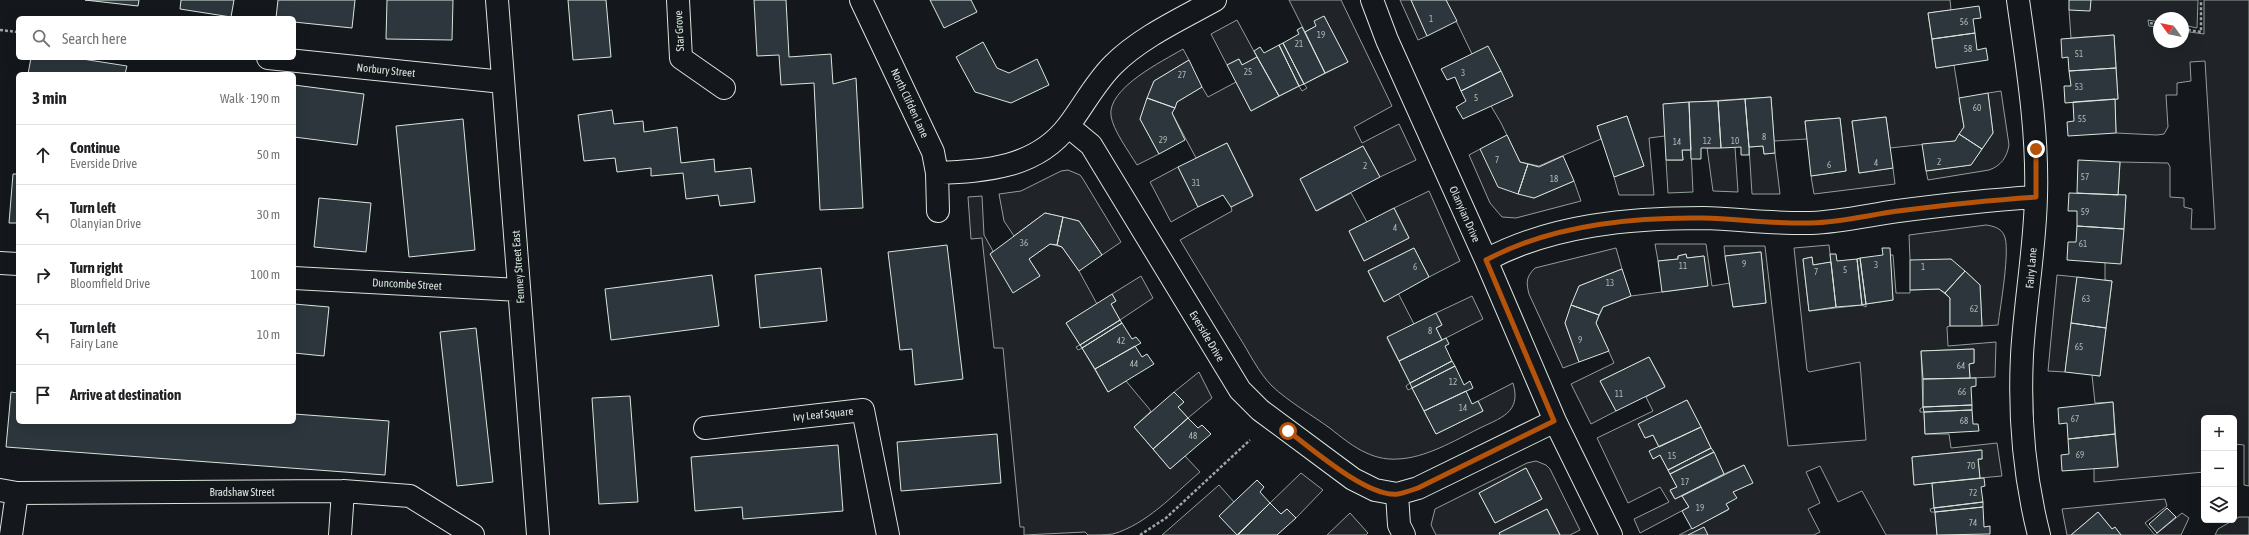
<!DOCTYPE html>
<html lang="en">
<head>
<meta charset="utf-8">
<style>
	:root { --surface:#fff; --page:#f6f6f6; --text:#202124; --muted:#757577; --line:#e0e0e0 }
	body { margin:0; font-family:"Asap Condensed",sans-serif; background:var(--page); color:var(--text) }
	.controls { position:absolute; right:12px; bottom:12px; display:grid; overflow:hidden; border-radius:6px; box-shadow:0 4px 16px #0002 }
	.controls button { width:36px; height:36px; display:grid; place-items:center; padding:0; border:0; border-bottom:1px solid var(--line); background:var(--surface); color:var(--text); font:20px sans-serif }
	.compass { position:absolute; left:2153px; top:12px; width:36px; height:36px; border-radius:50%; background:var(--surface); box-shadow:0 4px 16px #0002; rotate:303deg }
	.stop { position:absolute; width:12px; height:12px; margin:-9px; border:3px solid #b45309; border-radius:50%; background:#fff }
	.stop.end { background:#b45309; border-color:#fff; box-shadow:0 1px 4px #0008 }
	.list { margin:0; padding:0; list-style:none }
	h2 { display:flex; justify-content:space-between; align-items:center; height:52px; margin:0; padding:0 16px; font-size:17px }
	h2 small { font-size:13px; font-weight:400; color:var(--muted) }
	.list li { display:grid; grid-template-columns:26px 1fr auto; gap:12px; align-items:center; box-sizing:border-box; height:60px; padding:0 16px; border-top:1px solid var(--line) }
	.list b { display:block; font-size:15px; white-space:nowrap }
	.list p { margin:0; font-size:13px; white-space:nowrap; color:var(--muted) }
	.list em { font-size:13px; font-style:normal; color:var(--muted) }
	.icon { flex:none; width:22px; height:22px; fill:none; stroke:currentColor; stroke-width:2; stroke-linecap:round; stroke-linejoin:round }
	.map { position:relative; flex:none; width:2249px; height:535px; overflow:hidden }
	.search { position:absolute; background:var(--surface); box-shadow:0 4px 16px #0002; left:16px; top:16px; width:280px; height:44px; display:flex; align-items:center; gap:10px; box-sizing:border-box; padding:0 14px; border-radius:6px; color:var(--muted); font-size:15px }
	.panel { position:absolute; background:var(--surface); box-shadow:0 4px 16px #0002; left:16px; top:72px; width:280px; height:352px; border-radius:6px }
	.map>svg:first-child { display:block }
</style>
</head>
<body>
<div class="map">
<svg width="2249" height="535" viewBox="0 0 2249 535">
	<rect width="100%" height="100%" fill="#14181c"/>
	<!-- green -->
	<path fill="#202428" stroke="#939e99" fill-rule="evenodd" d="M1289,0H1341L1392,106L1354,127L1362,143L1399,124L1416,160L1380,177L1363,146L1300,179L1317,211L1351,193L1367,222L1349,231L1364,261L1409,238L1394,208L1429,191L1460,261L1429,277L1414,248L1368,271L1383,301L1398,293L1414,324L1387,338L1410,383L1406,386L1408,390L1412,388L1436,434L1483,411L1478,401L1513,383C1522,413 1500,418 1478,429C1454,441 1425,458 1398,459C1371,461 1351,445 1331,429C1312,415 1289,402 1272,386C1258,372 1249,352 1238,335C1219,304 1199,272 1180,240L1232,211L1231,207L1253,195L1227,143L1196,158L1172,113L1177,102L1202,87L1208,97L1236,82L1251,111L1299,86L1302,91L1307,88L1304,84L1348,62L1324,16L1316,26L1305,32Z
		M1400,0H1411L1427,36L1418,40Z
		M1446,0H1950L1951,10L1928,13L1936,68L1954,65L1964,127L1955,141L1890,148L1886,117L1852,121L1859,173L1893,168L1895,184L1814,194L1811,176L1846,171L1840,118L1805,121L1807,139L1774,141L1771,97L1664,104L1665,136L1649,138L1654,195H1619L1614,177L1644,166L1627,116L1597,126L1601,139L1539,166L1520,162L1501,123L1491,106L1472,54Z
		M2091,0H2198L2197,28L2183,25V18H2159V22L2148,20L2149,26L2159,27V42H2183V31L2204,34V0H2249V486L2244,485V445L2234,444V418H2204V472L2094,482V468L2118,466L2113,402L2095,403L2092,375L2100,376L2112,281L2105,280V262L2121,263L2126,195H2118L2120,162L2168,163L2170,167V197L2184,198V207L2192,209L2191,229H2215V226L2205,61L2190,62L2191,81L2177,83V95H2166L2168,127L2164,134L2157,135L2116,133L2115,99H2118L2114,35L2071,38L2069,10Z
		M1237,20L1257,57L1242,65L1239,59L1227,65L1211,34Z
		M1183,49L1189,60L1154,81L1140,119L1159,154L1137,165C1129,152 1113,130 1111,116C1107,88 1163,61 1183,49Z
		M2001,91L2009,145C2007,157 2001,166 1989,170L1928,180L1926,171L1971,165L1993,133L1988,93Z
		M1763,146L1764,154L1775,153L1780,194H1752L1749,147Z
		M1735,147L1738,192L1713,191L1707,148Z
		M1480,149L1518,193L1534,198L1574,181L1581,201L1516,218L1502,217L1490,203L1469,155Z
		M1682,150H1691L1693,192L1668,193L1666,160H1683Z
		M1178,167L1198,207L1171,222L1150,182Z
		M1068,170L1080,175L1083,179L1121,242L1102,255L1079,221L1045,213L1014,236L1004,221L999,194L1021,191L1061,171Z
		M982,196L984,235L993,251L990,254L1040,276L1029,259L1050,244L1062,247L1079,271L1097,304L1066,323L1080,345L1076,347L1078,350L1082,348L1108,392L1126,381L1151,411L1134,427L1170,469L1185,456L1200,472C1173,495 1147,524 1113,534C1106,535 1096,535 1088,535L1085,532L1024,535V527H1020L1003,348H994L982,238L971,239L968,197Z
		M1986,225C1993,226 2001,228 2004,235C2011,247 2000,308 1998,325L1982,326L1980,285L1965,271L1910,260L1909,235Z
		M1655,244H1706L1712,286L1730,283L1733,307L1766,303L1761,252L1725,256L1724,246H1765L1788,446L1866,440L1860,362L1809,372L1807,370L1794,248L1829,245L1831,262L1813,265L1812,257L1803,259L1809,311L1862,305L1866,307V304L1893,300L1890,255H1893L1896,293H1910V290L1939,289L1950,298V326L1947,327L1948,346L1996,342L1995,377L1970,378L1969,364L1974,363V349L1921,351L1923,407L1920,409V412H1924L1925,434H1949L1951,448L1997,443L2002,476L1980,478L1978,459H1982L1981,450L1912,457L1914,485L1932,483L1934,508L1930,509L1931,512H1935L1937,535H1886L1862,491L1838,502L1820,466L1806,472L1820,503L1808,509L1820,532L1814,535H1679L1728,510L1726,504L1736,498L1733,492L1752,483L1744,465L1724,474L1687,400L1639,424L1645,438L1653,435L1659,447L1650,452L1653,459L1660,455L1677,487L1670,491L1675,499L1682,496L1689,507L1640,533L1634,519L1669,502L1660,487L1628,503L1597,438L1653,411L1646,397L1665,386L1649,357L1600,381L1616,411L1591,424L1571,384L1614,363L1596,323L1603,307L1631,296L1707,286L1704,256L1687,258L1686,254L1678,256V259L1658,261Z
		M1616,248L1622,269L1579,286L1565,323L1579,362L1563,368L1529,294C1526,282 1526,277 1535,268Z
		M2057,275L2077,277L2065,372L2048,371Z
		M1141,276L1153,298L1120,320L1111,304L1116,301L1112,294Z
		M1472,296L1483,319L1442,340L1436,328L1442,325L1436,313Z
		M1199,372L1212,398L1188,418L1178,407L1184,402L1174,392Z
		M1536,461L1546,465L1550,469L1580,530L1570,535H1560L1547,509L1499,533L1500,535H1436L1431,525L1435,509L1527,463ZM1526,468L1542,499L1495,523L1479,493Z
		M1301,473L1323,490L1296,518L1287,509L1281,514L1270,503Z
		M1219,485L1234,502L1219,516L1238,535H1162Z
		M2165,499L2167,506L2145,523L2155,535L2182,513L2189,518L2181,535H2121L2115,528L2112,529L2098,512L2071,535H2067L2062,509Z
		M1350,513L1368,533L1366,535H1327Z
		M2239,517H2249V535H2215L2218,529Z"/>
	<!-- building -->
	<path fill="#2c363c" stroke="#d8e6dc" d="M85,0H139L138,6Z
		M181,0H234L231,17L180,9Z
		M278,0H355L352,28L294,22V18H276Z
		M387,0H453L452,40L386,39Z
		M568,0H606L611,57L573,60Z
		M754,0H786L789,57L831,54L833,84L856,78L863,208L820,210L814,83L781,85L779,55L757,56Z
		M930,0H971L977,12L944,28Z
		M1411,0H1446L1457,21L1427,36Z
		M2069,0H2091L2090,11L2069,10Z
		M1979,6L1981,18L1973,19L1975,33L1932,39L1928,13Z
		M1324,16L1348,62L1325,73L1305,32L1316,26L1314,21Z
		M1302,27L1325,73L1304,84L1283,43L1299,34L1297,30Z
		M1975,33L1977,50L1986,48L1988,60L1936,68L1932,39Z
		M2114,35L2116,68L2069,71L2068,57L2062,58L2061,39Z
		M983,42L997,68L1009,73L1037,59L1049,85L1011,103L975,92L956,57Z
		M1283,43L1304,84L1299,86L1279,45Z
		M1279,45L1299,86L1279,96L1254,51L1260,47L1264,53Z
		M1488,46L1501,71L1461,91L1455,77L1447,80L1441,69Z
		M1257,57L1279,96L1251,111L1227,65L1239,59L1242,65Z
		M31,58H76L127,66L125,74H28Z
		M1189,60L1202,87L1177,102L1175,108L1147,98L1154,81Z
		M2116,68L2118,99L2065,103L2064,86H2071L2069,71Z
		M1501,71L1513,96L1463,119L1456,107L1466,101L1461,91Z
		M294,85L364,94L357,145L294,137Z
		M1988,93L1993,133L1982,149L1959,134L1964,127L1959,98Z
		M1771,97L1775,153L1764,154L1763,146L1749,147L1745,99Z
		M1147,98L1175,108L1172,113L1185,140L1159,154L1140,119Z
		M1745,99L1749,147V155H1741V147L1721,148L1718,101Z
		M2115,99L2116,133L2068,136L2067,122L2074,121L2073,102Z
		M1718,101L1721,148H1701V159H1691L1689,102Z
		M1689,102L1691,150H1682L1683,160H1666L1663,104Z
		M612,110L614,124L643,121L644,132L677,127L681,163L714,159L715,172L751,168L755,202L720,206L718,195L686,199L683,173L651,176V168L617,172L615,158L584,161L578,115Z
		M1627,116L1644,166L1614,177L1597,126Z
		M1886,117L1893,168L1859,173L1852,121Z
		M1840,118L1846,171L1811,176L1805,121Z
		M463,119L475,250L409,257L396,126Z
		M1959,134L1982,149L1971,165L1926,171L1922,144L1955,141Z
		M1507,135L1520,162L1528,164L1518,194L1498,187L1480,149Z
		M1227,143L1253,196L1231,207L1223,195L1198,207L1178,167Z
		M1363,146L1380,177L1316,211L1300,179Z
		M1563,156L1574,181L1534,198L1518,194L1528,164L1539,167Z
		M2078,160L2120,162L2118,195L2077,193Z
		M13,174H18V223H9Z
		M2069,193L2126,195L2124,229L2077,226V211H2068Z
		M319,198L371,203L366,252L314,247Z
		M1394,208L1409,238L1364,261L1349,231Z
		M1045,213L1063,217L1057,245L1050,244L1029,259L1040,276L1013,293L990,254Z
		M1063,217L1079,221L1102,255L1079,271L1062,247L1057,245Z
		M2077,226L2124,229L2121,264L2067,260L2068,242H2076Z
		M947,245L963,379L915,385L912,349L900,350L888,252Z
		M1414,248L1429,277L1384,302L1368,271Z
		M1882,248H1890L1893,300L1866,304L1860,258L1883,255Z
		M1761,252L1766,303L1733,307L1725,256Z
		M1686,254L1687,258L1704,256L1708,286L1662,292L1658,261L1678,259V256Z
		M1830,254H1836L1837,261L1857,259L1862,305L1836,307Z
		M1812,257L1813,265L1831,262L1836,307L1809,311L1803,259Z
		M1860,258L1866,304L1862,305L1857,259Z
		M1951,259L1965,271L1945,293L1939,289L1910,290V260Z
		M821,268L827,321L760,328L755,275Z
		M1622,269L1631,296L1603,307L1599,315L1571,305L1579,286Z
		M1965,271L1980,285L1982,326H1950V298L1945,293Z
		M712,275L719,326L611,340L605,289Z
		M2077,277L2112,281L2106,328L2071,323Z
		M1112,294L1116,301L1111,304L1120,320L1080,345L1066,323Z
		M294,304L329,307L324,356L294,353Z
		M1571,305L1599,315L1596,323L1609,351L1579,362L1565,323Z
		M1436,313L1442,325L1436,328L1442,340L1399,361L1387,337Z
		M1120,320L1122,323L1082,348L1080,345Z
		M1122,323L1132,339L1136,337L1141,343L1095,369L1082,348Z
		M2071,323L2106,328L2100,376L2065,372Z
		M476,328L493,482L457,486L440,332Z
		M1446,338L1449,344L1445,346L1452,361L1410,383L1399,361Z
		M1135,346L1142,357L1147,354L1154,364L1108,392L1095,369Z
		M1974,349V363L1969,364L1970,378L1923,379L1921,351Z
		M1649,357L1665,387L1616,411L1600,381Z
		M1452,361L1455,366L1412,388L1410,383Z
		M1455,366L1464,385L1470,381L1473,388L1424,411L1412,388Z
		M1976,378V386L1971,387L1972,405L1923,407V379Z
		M1466,391L1472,404L1478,401L1483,411L1436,434L1424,411Z
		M11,392L18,393V422H294V414L389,421L385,475L6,447Z
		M1174,392L1184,402L1178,407L1188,418L1153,449L1134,427Z
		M630,396L638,502L599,504L592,398Z
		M1687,400L1701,427L1659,447L1653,435L1645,438L1638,424Z
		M2113,402L2115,434L2068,439L2067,423L2059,424L2058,408Z
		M1972,405V410L1924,412L1923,407Z
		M1972,410L1973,424H1978L1979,431L1925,434L1924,412Z
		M1188,418L1198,428L1202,425L1211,434L1170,469L1153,449Z
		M1701,427L1711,448L1668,470L1660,455L1653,459L1649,451Z
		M997,434L1001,483L901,491L897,442Z
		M2115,434L2118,467L2062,471L2061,455L2069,454L2068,439Z
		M838,445L843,511L743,519L742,507L695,511L691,457Z
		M1711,448L1714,452L1670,474L1668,470Z
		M1982,450V459H1978L1980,478L1914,485L1912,457Z
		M1714,452L1724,474L1675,499L1670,490L1677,487L1670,474Z
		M1744,465L1753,483L1733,492L1737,498L1726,504L1729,509L1692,529L1682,511L1689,507L1682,496Z
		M1526,468L1542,499L1495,523L1479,493Z
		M1984,478L1985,486L1981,487L1983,502L1934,508L1932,483Z
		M1257,480L1264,487L1260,492L1270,503L1237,535L1219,516Z
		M1983,502V507L1935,512L1934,508Z
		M1270,503L1281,514L1287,509L1296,518L1277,535H1238Z
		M1983,507L1984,527L1990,526V534L1937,535L1935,512Z
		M2167,508L2176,517L2157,533L2149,524Z
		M1547,509L1560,535H1500L1499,533Z
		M2098,512L2112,529L2115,527L2121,535H2071Z
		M1704,527L1708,535H1688Z"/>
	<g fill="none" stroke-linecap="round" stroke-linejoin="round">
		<!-- minor casing -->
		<g stroke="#d8e6dc" stroke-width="24">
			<path id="minor" d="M497,0L538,535
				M678,0L681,58L724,88
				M861,0L933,152L937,173L938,211
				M1372,0L1387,40L1486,260L1555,421L1611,535
				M2018,0C2027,65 2038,130 2036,196C2035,249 2025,302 2022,355C2019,416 2024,476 2039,535
				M268,58L503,82
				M1068,126L1091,145L1240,390L1260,410L1353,479L1375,490L1397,494L1418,488L1555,421
				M937,173C986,171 1036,168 1068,126C1084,105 1095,83 1113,65C1141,37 1181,19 1215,0
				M1486,260C1551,225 1630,218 1703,218C1739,219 1775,224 1811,223C1841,222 1869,215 1898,211C1944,205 1990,200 2036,197
				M0,263L18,264
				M294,278L519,290
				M705,428L863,410L888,535
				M0,490L17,493L343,491L410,496L473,535
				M1397,494L1399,525L1404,535
				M11,535L17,493
				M340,535L343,491"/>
		</g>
		<!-- path -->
		<path stroke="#9da8a2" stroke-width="2.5" stroke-dasharray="3 2" stroke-linecap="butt" d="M2150,23L2159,25
			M2183,29L2201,32V0
			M0,30L18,32
			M1140,535L1166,518L1250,440"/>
		<!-- minor -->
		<use href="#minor" stroke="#14181c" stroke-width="22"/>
	</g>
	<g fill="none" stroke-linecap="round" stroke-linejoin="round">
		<!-- route -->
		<path stroke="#b45309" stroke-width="5" d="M1288,431C1312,449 1368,498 1398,494C1404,493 1412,490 1418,488L1554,421L1486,260C1551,225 1630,217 1703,218C1739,219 1775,224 1811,223C1841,222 1869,215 1898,211C1944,205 1990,200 2036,197V149"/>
	</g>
	<g text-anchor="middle" stroke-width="3" stroke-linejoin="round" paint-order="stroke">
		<!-- number labels -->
		<g font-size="9" fill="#adbab4">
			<text x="1431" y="22">1</text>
			<text x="1964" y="25">56</text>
			<text x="1321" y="38">19</text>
			<text x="1299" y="47">21</text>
			<text x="1968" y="52">58</text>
			<text x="2079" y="57">51</text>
			<text x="1248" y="75">25</text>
			<text x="1463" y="76">3</text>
			<text x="1182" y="78">27</text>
			<text x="2079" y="90">53</text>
			<text x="1476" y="101">5</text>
			<text x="1977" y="111">60</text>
			<text x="2082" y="122">55</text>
			<text x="1764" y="140">8</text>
			<text x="1163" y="143">29</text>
			<text x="1707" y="144">12</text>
			<text x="1735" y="144">10</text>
			<text x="1677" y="145">14</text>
			<text x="1497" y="163">7</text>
			<text x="1939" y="165">2</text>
			<text x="1876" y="166">4</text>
			<text x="1829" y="168">6</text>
			<text x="1365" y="169">2</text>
			<text x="2085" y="180">57</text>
			<text x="1554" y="182">18</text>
			<text x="1196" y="186">31</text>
			<text x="2085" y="215">59</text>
			<text x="1395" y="231">4</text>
			<text x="1024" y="246">36</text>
			<text x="2083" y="247">61</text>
			<text x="1744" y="267">9</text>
			<text x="1876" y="268">3</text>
			<text x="1683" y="269">11</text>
			<text x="1415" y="270">6</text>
			<text x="1923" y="270">1</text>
			<text x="1845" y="273">5</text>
			<text x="1816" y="275">7</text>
			<text x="1610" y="286">13</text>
			<text x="2086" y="302">63</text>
			<text x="1974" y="312">62</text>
			<text x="1430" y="334">8</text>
			<text x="1580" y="343">9</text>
			<text x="1121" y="344">42</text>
			<text x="2079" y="350">65</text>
			<text x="1134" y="367">44</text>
			<text x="1961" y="369">64</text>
			<text x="1453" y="385">12</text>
			<text x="1962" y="395">66</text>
			<text x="1619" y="397">11</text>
			<text x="1463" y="411">14</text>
			<text x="2075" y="422">67</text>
			<text x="1964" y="424">68</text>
			<text x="1193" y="439">48</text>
			<text x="2080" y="458">69</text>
			<text x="1672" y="459">15</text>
			<text x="1971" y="469">70</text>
			<text x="1685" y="485">17</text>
			<text x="1973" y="496">72</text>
			<text x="1700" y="511">19</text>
			<text x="1973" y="526">74</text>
		</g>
		<!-- street labels -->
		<g font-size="11" fill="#d8e6dc" stroke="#14181c">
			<text transform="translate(679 31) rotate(-93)" y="4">Star Grove</text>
			<text transform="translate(386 70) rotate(6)" y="4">Norbury Street</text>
			<text transform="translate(910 103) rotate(65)" y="4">North Clifden Lane</text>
			<text transform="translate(1465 214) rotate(66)" y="4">Olanyian Drive</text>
			<text transform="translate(518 267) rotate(-94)" y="4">Fenney Street East</text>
			<text transform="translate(2031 268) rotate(-85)" y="4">Fairy Lane</text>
			<text transform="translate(407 284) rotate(3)" y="4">Duncombe Street</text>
			<text transform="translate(1207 336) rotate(59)" y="4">Everside Drive</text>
			<text transform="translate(823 414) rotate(-6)" y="4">Ivy Leaf Square</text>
			<text x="242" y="496">Bradshaw Street</text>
		</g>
	</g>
</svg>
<div class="controls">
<button>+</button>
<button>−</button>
<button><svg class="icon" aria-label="layers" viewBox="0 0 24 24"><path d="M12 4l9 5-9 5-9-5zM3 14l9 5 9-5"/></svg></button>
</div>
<svg class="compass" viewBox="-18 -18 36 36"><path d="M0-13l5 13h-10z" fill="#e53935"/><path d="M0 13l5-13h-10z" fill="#757577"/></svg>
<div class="stop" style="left:1288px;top:431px"></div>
<div class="stop end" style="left:2036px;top:149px"></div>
<div class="search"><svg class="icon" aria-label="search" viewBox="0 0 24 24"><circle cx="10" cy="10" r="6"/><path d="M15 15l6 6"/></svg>Search here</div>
<section class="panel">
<h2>3 min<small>Walk · 190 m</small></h2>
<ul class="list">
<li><svg class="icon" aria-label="ahead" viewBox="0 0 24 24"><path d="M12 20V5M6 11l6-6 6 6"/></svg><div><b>Continue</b><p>Everside Drive</p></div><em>50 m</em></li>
<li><svg class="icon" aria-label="left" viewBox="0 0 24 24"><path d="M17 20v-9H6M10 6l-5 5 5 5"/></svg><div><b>Turn left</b><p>Olanyian Drive</p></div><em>30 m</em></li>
<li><svg class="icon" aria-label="right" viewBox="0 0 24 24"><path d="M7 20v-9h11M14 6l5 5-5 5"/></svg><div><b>Turn right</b><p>Bloomfield Drive</p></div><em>100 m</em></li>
<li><svg class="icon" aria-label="left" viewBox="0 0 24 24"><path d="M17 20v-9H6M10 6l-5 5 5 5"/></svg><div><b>Turn left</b><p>Fairy Lane</p></div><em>10 m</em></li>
<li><svg class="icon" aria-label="arrive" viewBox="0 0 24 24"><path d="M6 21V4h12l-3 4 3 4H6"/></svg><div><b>Arrive at destination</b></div></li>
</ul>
</section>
</div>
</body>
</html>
